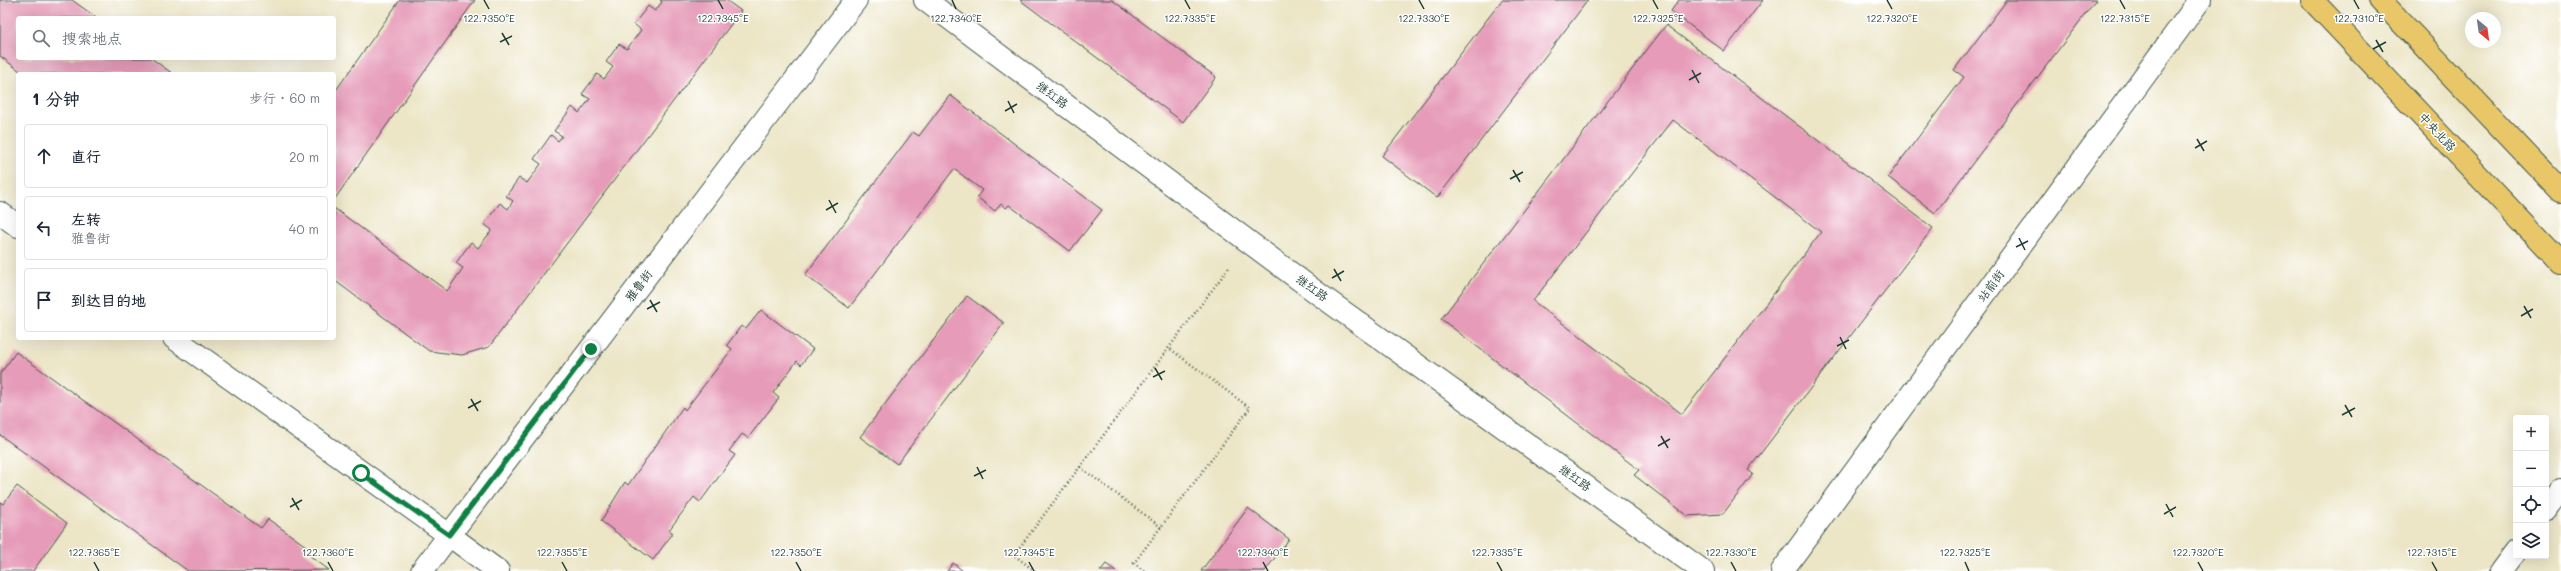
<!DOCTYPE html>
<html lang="zh">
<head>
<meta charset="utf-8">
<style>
	:root { --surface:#fff; --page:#f2f2f3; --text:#1f2937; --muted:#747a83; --line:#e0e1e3 }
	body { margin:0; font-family:Mali,"LXGW WenKai TC",sans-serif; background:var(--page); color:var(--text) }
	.controls { position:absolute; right:12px; bottom:12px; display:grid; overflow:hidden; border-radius:4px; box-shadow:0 4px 16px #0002 }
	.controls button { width:36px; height:36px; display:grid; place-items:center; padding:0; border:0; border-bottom:1px solid var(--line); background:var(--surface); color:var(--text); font:20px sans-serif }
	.compass { position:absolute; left:2465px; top:12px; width:36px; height:36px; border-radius:50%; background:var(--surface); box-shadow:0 4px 16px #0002; rotate:151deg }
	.stop { position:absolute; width:12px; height:12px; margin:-9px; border:3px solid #0b8043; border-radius:50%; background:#fff }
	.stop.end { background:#0b8043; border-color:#fff; box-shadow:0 1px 4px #0008 }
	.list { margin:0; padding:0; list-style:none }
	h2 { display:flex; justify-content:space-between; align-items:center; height:52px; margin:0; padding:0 16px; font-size:17px }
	h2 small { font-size:13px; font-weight:400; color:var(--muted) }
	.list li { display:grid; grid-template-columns:26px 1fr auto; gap:12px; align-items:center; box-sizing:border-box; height:64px; margin:0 8px 8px; padding:0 8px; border:1px solid var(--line); border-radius:4px }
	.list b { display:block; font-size:15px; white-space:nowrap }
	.list p { margin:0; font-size:13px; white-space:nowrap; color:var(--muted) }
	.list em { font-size:13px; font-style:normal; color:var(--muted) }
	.icon { flex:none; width:22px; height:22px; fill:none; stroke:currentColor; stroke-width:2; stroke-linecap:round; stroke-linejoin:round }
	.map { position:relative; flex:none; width:2561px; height:571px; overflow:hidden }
	.search { position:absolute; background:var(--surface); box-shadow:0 4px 16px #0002; left:16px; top:16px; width:320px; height:44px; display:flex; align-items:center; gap:10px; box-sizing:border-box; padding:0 14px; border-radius:4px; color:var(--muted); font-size:15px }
	.panel { position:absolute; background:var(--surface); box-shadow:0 4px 16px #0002; left:16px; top:72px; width:320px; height:268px; border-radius:4px }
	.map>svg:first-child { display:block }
</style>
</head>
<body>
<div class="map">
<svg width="2561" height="571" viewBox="0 0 2561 571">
	<rect width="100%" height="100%" fill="#fff"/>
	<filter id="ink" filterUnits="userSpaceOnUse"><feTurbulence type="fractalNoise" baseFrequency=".025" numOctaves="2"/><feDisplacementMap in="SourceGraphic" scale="8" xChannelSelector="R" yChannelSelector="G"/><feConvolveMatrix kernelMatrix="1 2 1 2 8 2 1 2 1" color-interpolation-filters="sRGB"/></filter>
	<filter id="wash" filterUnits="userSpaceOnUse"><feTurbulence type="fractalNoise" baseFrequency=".012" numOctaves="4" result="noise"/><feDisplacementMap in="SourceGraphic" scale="16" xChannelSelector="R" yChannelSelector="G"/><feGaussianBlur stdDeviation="0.9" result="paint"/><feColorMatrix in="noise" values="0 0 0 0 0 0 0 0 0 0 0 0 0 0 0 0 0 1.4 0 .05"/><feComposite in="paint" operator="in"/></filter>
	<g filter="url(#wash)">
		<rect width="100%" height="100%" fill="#ece5c6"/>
		<g id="blocks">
			<!-- building -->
			<path fill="#e69bb8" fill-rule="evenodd" d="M0,0H72L97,18H18V58H151L173,74H24L0,56Z
				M400,0H475L334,200V93Z
				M660,0H726L741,11L489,347L462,355L429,351L334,280V208L447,291L463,268L456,263L471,242L478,248L492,230L484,224L500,203L508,209L513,201L506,196L519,178L527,183L541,164L534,159L551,135L558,141L562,136L554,131L572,107L579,113L590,99L582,94L597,74L604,79L613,67L606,62L619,44L627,49L641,30L634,24L648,6L655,11L662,2Z
				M1020,0H1112L1216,77L1183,122Z
				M1502,0H1588L1437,198L1382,156Z
				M1679,0H1763L1724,51L1671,11Z
				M2007,0H2096L1935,213L1888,177L1964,77L1954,70Z
				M1666,25L1933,228L1748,470L1753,474L1723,514L1687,516L1634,475L1639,470L1441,319ZM1673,120L1821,232L1682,414L1533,301Z
				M950,95L1102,210L1070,251L1009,205L1006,208L1001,204L995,211L977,197L982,190L954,169L849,308L805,275L913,132L919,136Z
				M967,296L1004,323L897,464L860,437Z
				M761,310L813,349L801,365L797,361L773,393L779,398L748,438L742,434L729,451L735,455L700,502L694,497L669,530L673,533L653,560L601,521L625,482L628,485L683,407L685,410L732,349L727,345L741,326L746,329Z
				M16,352L261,528L268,519L306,546L302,550L329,570L188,571L0,435V374Z
				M17,486L67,523L33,571H0V502L3,504Z
				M1248,508L1289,539L1265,571H1201Z
				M953,563L963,571H947Z
				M1106,564L1116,571H1100Z"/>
		</g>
	</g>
	<g filter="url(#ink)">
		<use href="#blocks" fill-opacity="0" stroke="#3e564a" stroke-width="1"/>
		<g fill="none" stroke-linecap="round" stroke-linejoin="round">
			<!-- minor casing -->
			<g stroke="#3e564a" stroke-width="24">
				<path id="minor" d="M925,0L1320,295L1703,571
					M2546,510L2561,490
					M449,535L498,571
					M1782,571L2200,0
					M2501,571L2516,551"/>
			</g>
			<!-- tertiary casing -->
			<g stroke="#3e564a" stroke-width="24">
				<path id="tertiary" d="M0,213L18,226
					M174,338L449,535
					M422,571L856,0"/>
			</g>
			<!-- primary casing -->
			<g stroke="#3e564a" stroke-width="24">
				<path id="primary" d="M2312,0L2561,263
					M2380,0L2561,191"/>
			</g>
			<!-- path -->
			<path stroke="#3e564a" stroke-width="2.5" stroke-dasharray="1 3" stroke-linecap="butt" d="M1080,467L1161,527
				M1035,571L1014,555L1230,266
				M1144,571L1134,563L1250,408L1169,348"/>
			<!-- minor -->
			<use href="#minor" stroke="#fff" stroke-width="22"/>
			<!-- tertiary -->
			<use href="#tertiary" stroke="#fff" stroke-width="22"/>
			<!-- primary -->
			<use href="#primary" stroke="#e9c769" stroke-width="22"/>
		</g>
	</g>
	<g fill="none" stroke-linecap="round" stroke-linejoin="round" filter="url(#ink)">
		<!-- route -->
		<path stroke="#0b8043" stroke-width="5" d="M361,473L449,535L591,349"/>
	</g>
	<!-- ticks -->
	<path fill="none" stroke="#1f3d34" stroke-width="1.5" d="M484,0L489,9M718,0L723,9M952,0L956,9M1185,0L1190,9M1419,0L1424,9M1653,0L1658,9M1887,0L1892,9M2120,0L2125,9M2354,0L2359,9M502,33L509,45M2376,40L2383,52M500,42L512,36M2373,49L2386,42M1692,70L1699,83M1689,80L1701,73M1008,101L1014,113M1005,111L1017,104M2197,139L2204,151M2195,148L2207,141M1513,170L1520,182M1510,179L1523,172M829,200L836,213M826,210L838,203M2019,238L2025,250M2016,247L2028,241M1334,269L1341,281M1332,278L1344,271M650,300L657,312M2524,306L2531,318M647,309L660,302M2521,316L2533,309M1840,337L1846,349M1837,346L1849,340M1155,368L1162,380M1153,377L1165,371M471,399L478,411M2345,405L2352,417M468,408L481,401M2342,415L2355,408M1661,436L1668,448M1658,446L1670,439M977,467L983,479M974,476L986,470M292,498L299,510M2166,504L2173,517M290,507L302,500M2164,514L2176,507M94,562L99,571M328,562L333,571M562,562L567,571M796,562L801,571M1029,562L1034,571M1263,562L1268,571M1497,562L1502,571M1731,562L1736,571M1965,562L1969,571M2198,562L2203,571M2432,562L2437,571"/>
	<g text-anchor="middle" stroke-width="3" stroke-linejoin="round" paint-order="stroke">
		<!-- street labels -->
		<g font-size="12" fill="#1f3d34" stroke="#fff">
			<text transform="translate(1052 95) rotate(37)" y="4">继红路</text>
			<text transform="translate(2437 132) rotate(47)" y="4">中央北路</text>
			<text transform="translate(639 286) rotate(-53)" y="4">雅鲁街</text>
			<text transform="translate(1991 286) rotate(-54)" y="4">站前街</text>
			<text transform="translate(1312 288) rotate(36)" y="4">继红路</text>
			<text transform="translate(1575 478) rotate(36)" y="4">继红路</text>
		</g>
	</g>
	<g font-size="10" text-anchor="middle" fill="#1f3d34" stroke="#fff" stroke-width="3" stroke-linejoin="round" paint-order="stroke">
		<text x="489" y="22">122.7350°E</text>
		<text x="723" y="22">122.7345°E</text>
		<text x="956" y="22">122.7340°E</text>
		<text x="1190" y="22">122.7335°E</text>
		<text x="1424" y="22">122.7330°E</text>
		<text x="1658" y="22">122.7325°E</text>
		<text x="1892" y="22">122.7320°E</text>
		<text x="2125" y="22">122.7315°E</text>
		<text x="2359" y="22">122.7310°E</text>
		<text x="94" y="556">122.7365°E</text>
		<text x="328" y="556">122.7360°E</text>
		<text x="562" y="556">122.7355°E</text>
		<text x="796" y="556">122.7350°E</text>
		<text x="1029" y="556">122.7345°E</text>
		<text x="1263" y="556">122.7340°E</text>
		<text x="1497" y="556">122.7335°E</text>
		<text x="1731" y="556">122.7330°E</text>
		<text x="1965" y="556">122.7325°E</text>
		<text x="2198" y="556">122.7320°E</text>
		<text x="2432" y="556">122.7315°E</text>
	</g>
</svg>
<div class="controls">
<button>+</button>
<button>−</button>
<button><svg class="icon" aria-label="locate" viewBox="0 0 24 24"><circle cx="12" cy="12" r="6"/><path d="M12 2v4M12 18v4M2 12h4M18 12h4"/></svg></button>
<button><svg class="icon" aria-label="layers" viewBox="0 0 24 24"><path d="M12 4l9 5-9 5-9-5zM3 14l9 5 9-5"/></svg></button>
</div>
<svg class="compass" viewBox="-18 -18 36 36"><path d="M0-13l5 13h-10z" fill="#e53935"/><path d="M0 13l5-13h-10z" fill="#747a83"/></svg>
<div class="stop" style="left:361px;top:473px"></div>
<div class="stop end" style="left:591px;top:349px"></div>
<div class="search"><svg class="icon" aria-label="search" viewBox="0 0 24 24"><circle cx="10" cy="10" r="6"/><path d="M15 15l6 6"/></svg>搜索地点</div>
<section class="panel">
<h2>1 分钟<small>步行 · 60 m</small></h2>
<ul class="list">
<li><svg class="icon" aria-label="ahead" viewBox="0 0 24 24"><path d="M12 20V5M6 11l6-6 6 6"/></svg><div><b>直行</b></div><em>20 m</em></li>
<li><svg class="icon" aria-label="left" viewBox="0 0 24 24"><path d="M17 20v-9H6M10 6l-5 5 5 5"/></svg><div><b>左转</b><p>雅鲁街</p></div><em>40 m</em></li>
<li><svg class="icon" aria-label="arrive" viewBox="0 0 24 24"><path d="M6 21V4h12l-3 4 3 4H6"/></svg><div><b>到达目的地</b></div></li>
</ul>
</section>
</div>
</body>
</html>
